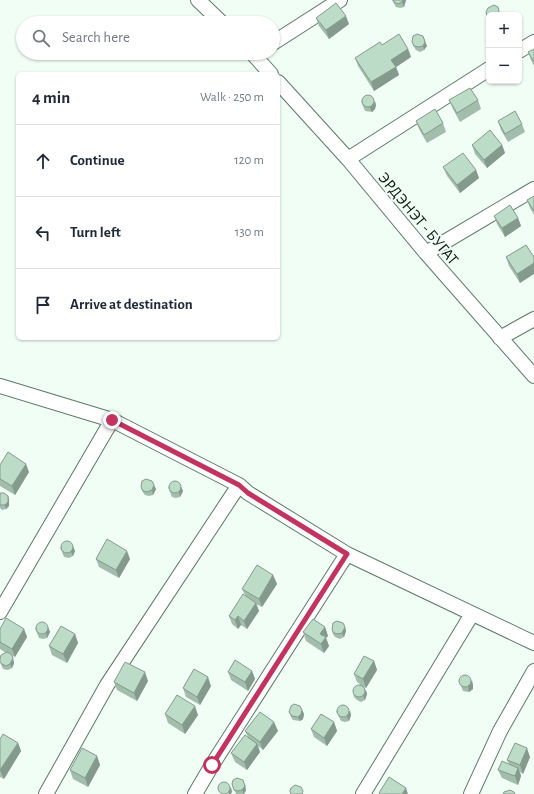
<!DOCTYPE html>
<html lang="en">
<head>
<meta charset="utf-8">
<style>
	:root { --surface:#fff; --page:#f2f2f3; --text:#1f2937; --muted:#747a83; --line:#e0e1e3 }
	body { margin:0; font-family:"Alegreya Sans",sans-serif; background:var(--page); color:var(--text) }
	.controls { position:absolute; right:12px; top:12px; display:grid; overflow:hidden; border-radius:6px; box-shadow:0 1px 3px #0004 }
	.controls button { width:36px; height:36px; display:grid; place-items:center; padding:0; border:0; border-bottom:1px solid var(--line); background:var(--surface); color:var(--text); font:20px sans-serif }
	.stop { position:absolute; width:12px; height:12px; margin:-9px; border:3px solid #c2345f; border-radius:50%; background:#fff }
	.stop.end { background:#c2345f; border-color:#fff; box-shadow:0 1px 4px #0008 }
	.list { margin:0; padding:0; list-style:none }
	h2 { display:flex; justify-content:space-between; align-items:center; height:52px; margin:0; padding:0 16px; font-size:17px }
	h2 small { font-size:13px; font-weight:400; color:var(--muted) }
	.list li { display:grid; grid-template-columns:26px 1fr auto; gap:12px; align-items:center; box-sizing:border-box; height:72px; padding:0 16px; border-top:1px solid var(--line) }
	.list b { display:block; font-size:15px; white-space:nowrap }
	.list em { font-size:13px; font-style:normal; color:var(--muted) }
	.icon { flex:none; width:22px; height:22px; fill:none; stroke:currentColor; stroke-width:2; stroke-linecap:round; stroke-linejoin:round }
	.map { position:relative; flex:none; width:534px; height:794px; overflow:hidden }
	.search { position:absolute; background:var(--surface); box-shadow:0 1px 3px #0004; left:16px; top:16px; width:264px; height:44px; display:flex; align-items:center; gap:10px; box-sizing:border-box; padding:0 14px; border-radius:22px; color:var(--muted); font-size:15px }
	.panel { position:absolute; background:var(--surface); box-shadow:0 1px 3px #0004; left:16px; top:72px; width:264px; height:268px; border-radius:6px }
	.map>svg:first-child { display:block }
</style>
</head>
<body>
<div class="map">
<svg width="534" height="794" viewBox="0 0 534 794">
	<rect width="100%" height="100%" fill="#f1fef5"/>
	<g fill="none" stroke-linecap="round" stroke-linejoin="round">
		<!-- minor casing -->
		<g stroke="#5c7a67" stroke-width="16">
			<path id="minor" d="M198,0L222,23
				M273,43L340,0
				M519,51L534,42
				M252,53L271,74
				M278,82L348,159L426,253L534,376
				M348,159L489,69
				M426,253L534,189
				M500,338L534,319
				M0,386L112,420L239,485L248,493L347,554L534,643
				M0,612L112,420
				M46,794L107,685L239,485
				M195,794L212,765L347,554
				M363,794L472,614
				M471,794L500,731L534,671"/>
		</g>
		<!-- minor -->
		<use href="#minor" stroke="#fff" stroke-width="14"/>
	</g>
	<!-- wall -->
	<path fill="#a2bdac" d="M392,0H406L404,7L400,8L396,7Z
		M316,18L349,24L329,39L319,26Z
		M412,42L427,46L424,50L420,52L416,50L414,47Z
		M382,45L408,49L411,57L396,67L399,75L374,91L358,66L355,58Z
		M534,49V66L531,60L528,52Z
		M449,100H478L481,109L460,122L453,109Z
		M361,101L376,105L375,109L372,112L365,111Z
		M416,121L443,123L446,132L427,143L419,129Z
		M498,121L522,124L525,132L508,142L501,130Z
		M472,145H502L505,153L487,168L475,154Z
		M443,167L476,170L479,178L460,193L447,176Z
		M534,196V215L530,208L527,200Z
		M494,216L518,218L521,226L505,237L497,224Z
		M526,245L520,283L509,266L506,257Z
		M0,465L29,472L15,495L0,486Z
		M141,487L156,489L153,495L149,496L145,495L142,491Z
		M168,487H181L183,491L180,497L176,498L172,497Z
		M0,493L8,496L9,500V506L6,509L2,510L0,508Z
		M60,547L75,551L73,556L69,558L64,557Z
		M96,559H130L119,578L99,567Z
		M273,575L277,584L262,607L256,604L259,611L247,629L241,625L238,629L232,624L229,616L245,595L242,589Z
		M48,627L50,632L47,638L43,639L39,638L35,628Z
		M325,627L328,636L326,638L329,646L324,653L306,641L303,632Z
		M345,627L346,631L344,637L340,639L335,637L333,634L332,630Z
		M0,629H24L27,637L15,657L11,655L14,663L12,668L8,670L3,669L0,662V659L6,653L0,649Z
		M75,634L78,643L67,663L52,655L49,646Z
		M374,661L377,670L366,688L364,687L367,694L365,700L361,702L357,700L354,697L353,692L360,684L357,682L354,674Z
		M252,671L255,679L248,691L231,680L228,672Z
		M148,681L137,701L117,690L114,682Z
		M459,681L473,685V689L469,692L463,691Z
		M211,686L200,705L186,697L183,688Z
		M302,710L304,714L303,719L300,721L293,720L291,717L289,712Z
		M336,711H350L351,715L349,721L345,722L341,721Z
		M165,714L198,715L185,734L168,723Z
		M334,722L337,731L327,746L314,737L311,729Z
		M245,731H278L263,750L258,746L260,752L247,770L235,762L231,753L248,737Z
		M0,739L18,743L21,751L4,779L0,777Z
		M97,756L100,765L88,787L73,779L70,770Z
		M530,757L523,774L520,772L521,776L518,785L502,778L498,770L509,764L507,760Z
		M232,784L246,790L244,794H236Z"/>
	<!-- shaded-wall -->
	<path fill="#849a8c" d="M403,0H406L404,7L402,2Z
		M346,16L349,24L329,39L326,30Z
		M423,36L427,46L424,50L423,46Z
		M408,49L411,57L396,67L399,75L374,91L371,82L391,60Z
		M375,101L376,105L375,109L372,112L370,108Z
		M502,145L505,153L487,168L484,160Z
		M476,170L479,178L460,193L457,185Z
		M518,218L521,226L505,237L502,228Z
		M534,263V274L520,283L517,274Z
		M26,464L29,472L15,495L12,486Z
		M154,485L156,489L153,495L152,490Z
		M181,487L183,491L180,497L179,492Z
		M8,496L9,500V506L6,509L5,505Z
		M73,546L75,551L73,556L71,552Z
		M127,551L130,559L119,578L116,570Z
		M273,575L277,584L262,607L259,599Z
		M256,603L259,611L247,629L244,621Z
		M238,616L241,625L238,629L235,620Z
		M48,627L50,632L47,638L46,633Z
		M325,627L328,636L326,638L329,646L324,653L321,644L320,634Z
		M345,627L346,631L344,637L342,633Z
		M24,629L27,637L15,657L12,649Z
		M75,634L78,643L67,663L63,654Z
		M13,658L14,663L12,668L10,664Z
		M374,661L377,670L366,688L363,679Z
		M252,671L255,679L248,691L245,682Z
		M145,672L148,681L137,701L134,693Z
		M208,677L211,686L200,705L197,697Z
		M472,680L473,685V689L469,692L468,687Z
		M366,690L367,694L365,700L363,696Z
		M195,706L198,715L185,734L182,725Z
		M302,710L304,714L303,719L300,721L298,717Z
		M350,711L351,715L349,721L347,717Z
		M274,722L278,731L263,750L260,742Z
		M334,722L337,731L327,746L324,738Z
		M18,743L21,751L4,779L0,770Z
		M257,744L260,752L247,770L244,762Z
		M527,748L530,757L523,774L520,765Z
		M97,756L100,765L88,787L85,778Z
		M518,768L521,776L518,785L515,776Z
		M245,784L246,790L244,794L242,790Z
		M231,787L232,792L231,794H229L228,793Z
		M406,788L408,794H402Z"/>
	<!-- building -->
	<path fill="#bcdcc8" stroke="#849a8c" d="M393,0H403L402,2L398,4L394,2Z
		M336,3L346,16L326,30L316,18Z
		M494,5L498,7L499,11L498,15H489V17L487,16L486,12L488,8Z
		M399,34L408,49L391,60L396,67L371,82L355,58L380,42L382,45Z
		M417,34L423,36L425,42L423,46L419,47L414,46L412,42L413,36Z
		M534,49V62L528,52Z
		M470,88L478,100L457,113L449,100Z
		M362 101a6 6 0 1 1 12 0a6 6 0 1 1-12 0Z
		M435,109L443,123L424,135L416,121Z
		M515,111L522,124L505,134L498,121Z
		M490,130L502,145L484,160L472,145Z
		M463,153L476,170L457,185L443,167Z
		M534,196V211L527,200Z
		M510,205L518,218L502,228L494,216Z
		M526,245L534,257V263L517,274L506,257Z
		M8,452L26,464L12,486L0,479V465Z
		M146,479L152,481L154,485L152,490L147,492L143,491L141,487L142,481Z
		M169 487a6 6 0 1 1 12 0a6 6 0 1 1-12 0Z
		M0,493H4L8,496V502L5,505H0Z
		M107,539L127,551L116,570L96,559Z
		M61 547a6 6 0 1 1 12 0a6 6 0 1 1-12 0Z
		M257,565L273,575L259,599L242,589Z
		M243,594L256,603L244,621L238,616L235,620L229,616Z
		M6,618L24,629L12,649L0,642V629Z
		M313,619L325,627L320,634L326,637L321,644L303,632Z
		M337,621L343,623L345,627L342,633L338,634L334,633L332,630L333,623Z
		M36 628a6 6 0 1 1 12 0a6 6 0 1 1-12 0Z
		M61,626L75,634L63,654L49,646Z
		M7,652L11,654L13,658L10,664L6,666L2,664L0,662V659L1,655Z
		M364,656L374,661L363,679L354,674Z
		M235,660L252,671L245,682L228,672Z
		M125,662L145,672L134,693L114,682Z
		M194,669L208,677L197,697L183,688Z
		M459 681a6 6 0 1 1 12 0a6 6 0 1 1-12 0Z
		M353 691a6 6 0 1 1 12 0a6 6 0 1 1-12 0Z
		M177,695L195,706L182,725L165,714Z
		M294,704L300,706L302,710L301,714L298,717L292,716L289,712L291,706Z
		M337 711a6 6 0 1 1 12 0a6 6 0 1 1-12 0Z
		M260,712L274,722L260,742L245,731Z
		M321,714L334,722L324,738L311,729Z
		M3,734L18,743L0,770V739Z
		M245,735L257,744L244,762L231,753Z
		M515,743L527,748L520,765L507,760Z
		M82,748L97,756L85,778L70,770Z
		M502,761L518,768L515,776L498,770Z
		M389,777L406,788L402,794H380L379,793Z
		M237,778L243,780L245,786L242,790L238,791L234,790L232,784L233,780Z
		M218 788a6 6 0 1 1 12 0a6 6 0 1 1-12 0Z
		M295,785L301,787L303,791L302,794H291L290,791L291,788Z
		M510,790L514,792L515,794H503L504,792Z"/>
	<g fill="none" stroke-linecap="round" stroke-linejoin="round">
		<!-- route -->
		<path stroke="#c2345f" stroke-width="5" d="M112,420L239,485L248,493L347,554L212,765"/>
	</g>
	<g text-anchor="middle" stroke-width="4" stroke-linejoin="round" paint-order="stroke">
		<!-- street labels -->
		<g font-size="16" fill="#0d1912" stroke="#f1fef5">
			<text transform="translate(419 218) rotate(50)" y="6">ЭРДЭНЭТ - БУГАТ</text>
		</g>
	</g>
</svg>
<div class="controls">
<button>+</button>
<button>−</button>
</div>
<div class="stop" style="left:212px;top:765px"></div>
<div class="stop end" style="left:112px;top:420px"></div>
<div class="search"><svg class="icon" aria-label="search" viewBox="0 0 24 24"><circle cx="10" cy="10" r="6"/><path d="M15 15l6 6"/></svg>Search here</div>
<section class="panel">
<h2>4 min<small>Walk · 250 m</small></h2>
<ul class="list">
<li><svg class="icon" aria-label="ahead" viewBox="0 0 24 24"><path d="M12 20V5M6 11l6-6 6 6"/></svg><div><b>Continue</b></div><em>120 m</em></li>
<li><svg class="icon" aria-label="left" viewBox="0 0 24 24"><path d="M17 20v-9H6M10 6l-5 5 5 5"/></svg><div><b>Turn left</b></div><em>130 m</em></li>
<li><svg class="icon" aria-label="arrive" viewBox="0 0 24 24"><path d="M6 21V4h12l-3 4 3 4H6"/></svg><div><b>Arrive at destination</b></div></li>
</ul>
</section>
</div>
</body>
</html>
